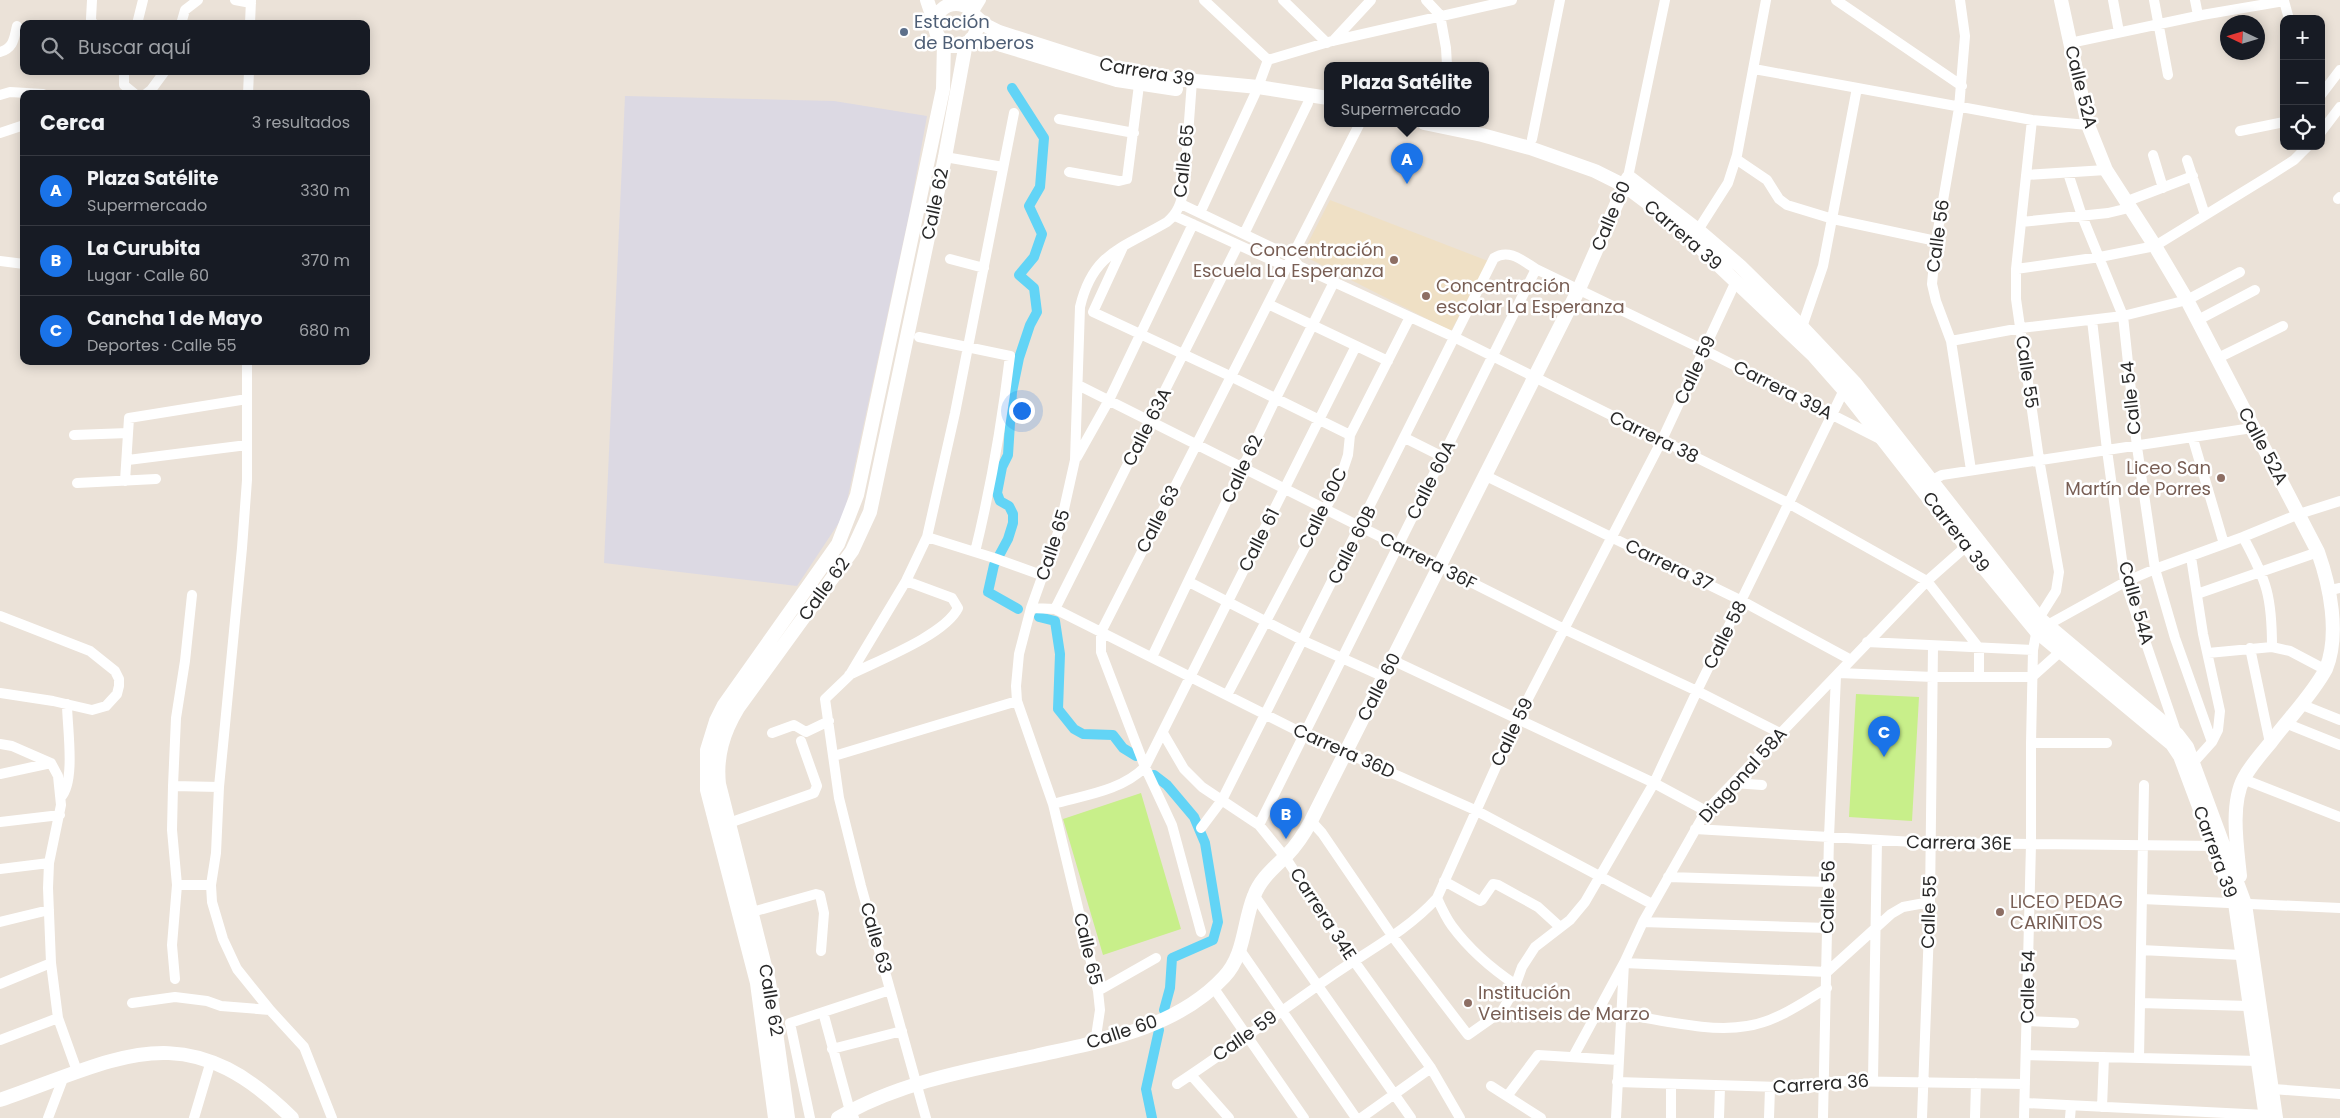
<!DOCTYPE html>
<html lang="es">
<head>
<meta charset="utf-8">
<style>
	:root { --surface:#171b24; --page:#242831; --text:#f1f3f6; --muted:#9ea1a6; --line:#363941; --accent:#1a73e8 }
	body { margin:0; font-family:Poppins,sans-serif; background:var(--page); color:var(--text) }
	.controls { position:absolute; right:15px; top:15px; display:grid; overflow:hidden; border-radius:10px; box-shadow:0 2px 12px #0003 }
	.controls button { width:45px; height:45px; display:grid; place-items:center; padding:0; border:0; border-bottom:1px solid var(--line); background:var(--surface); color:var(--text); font:25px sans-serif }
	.compass { position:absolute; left:2220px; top:15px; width:45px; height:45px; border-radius:50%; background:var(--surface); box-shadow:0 2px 12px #0003; rotate:274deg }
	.you { position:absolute; left:1021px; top:410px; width:18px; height:18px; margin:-12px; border:4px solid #fff; border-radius:50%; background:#1a73e8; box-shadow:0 0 0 8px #1a73e833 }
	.badge { display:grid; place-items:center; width:32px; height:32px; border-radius:50%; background:var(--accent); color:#fff; font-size:16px; font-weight:700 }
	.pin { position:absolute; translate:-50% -41px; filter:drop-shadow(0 1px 2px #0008) }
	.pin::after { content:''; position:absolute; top:26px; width:18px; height:15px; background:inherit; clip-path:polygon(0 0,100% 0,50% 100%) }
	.popup { position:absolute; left:1324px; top:62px; width:165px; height:65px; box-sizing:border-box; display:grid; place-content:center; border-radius:10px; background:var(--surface); filter:drop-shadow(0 1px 4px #0005); font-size:16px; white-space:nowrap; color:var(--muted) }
	.popup b { font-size:19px; color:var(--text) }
	.popup::after { content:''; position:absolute; left:50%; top:100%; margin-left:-10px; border:10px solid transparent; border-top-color:var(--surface) }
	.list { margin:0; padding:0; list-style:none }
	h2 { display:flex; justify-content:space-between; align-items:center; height:65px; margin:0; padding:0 20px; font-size:21px }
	h2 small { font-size:16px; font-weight:400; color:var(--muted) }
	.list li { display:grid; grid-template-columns:32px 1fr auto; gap:15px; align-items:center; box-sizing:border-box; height:70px; padding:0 20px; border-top:1px solid var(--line) }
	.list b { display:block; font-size:19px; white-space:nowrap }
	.list p { margin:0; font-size:16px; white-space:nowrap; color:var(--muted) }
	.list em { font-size:16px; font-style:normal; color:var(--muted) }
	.icon { flex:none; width:28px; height:28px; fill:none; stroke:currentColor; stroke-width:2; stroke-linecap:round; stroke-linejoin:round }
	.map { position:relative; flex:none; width:2340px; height:1118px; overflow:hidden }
	.search { position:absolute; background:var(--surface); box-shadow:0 2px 12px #0003; left:20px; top:20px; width:350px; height:55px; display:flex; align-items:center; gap:12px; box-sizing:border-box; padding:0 18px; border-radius:10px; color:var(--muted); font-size:19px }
	.panel { position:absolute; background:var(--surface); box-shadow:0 2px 12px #0003; left:20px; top:90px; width:350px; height:275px; border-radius:10px }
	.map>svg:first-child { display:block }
</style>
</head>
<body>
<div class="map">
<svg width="2340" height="1118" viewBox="0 0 2340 1118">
	<rect width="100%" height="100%" fill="#ebe2d8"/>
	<!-- industrial -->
	<path fill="#dcd9e3" d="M625,96L834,101L927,116L909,215L844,515L797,586L604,563Z"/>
	<!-- education -->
	<path fill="#efe0c5" d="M1330,200L1488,261L1451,331L1302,255Z"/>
	<!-- pitch -->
	<path fill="#c8ef8a" d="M1856,694L1919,697L1912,821L1849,817Z
		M1141,793L1181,929L1103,955L1063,819Z"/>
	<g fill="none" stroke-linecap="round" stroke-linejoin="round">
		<!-- canal -->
		<path stroke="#62d4f6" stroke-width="10" d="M1012,88L1044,138L1040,187L1029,206L1042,234L1034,257L1019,275L1034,288L1037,312L1030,325L1019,358L1012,392L1008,455L1002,467L997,493L1000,501L1009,506L1013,514V523L1008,539L994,565L988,592L1018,609
			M1039,617L1055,621L1060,654L1058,709L1074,729L1083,734L1113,735L1123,748L1136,756
			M1154,775L1167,785L1194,817L1205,843L1218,922L1213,940L1172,958L1170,988L1164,1010
			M1152,1118L1146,1089L1159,1030"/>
		<!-- street -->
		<path stroke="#fff" stroke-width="10" d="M92,0L91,19L93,24
			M235,0L251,3
			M1204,0L1268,60
			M1283,0L1327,43
			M1426,0L1440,15L1446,48L1447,65
			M1836,0L1962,86
			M1960,0L1965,36L1959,108L1936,241L1932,284L1936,301L1951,341L1971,470
			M2113,0L2119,32
			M2154,0L2168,75
			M2195,0L2198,15
			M2284,1L2289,19
			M962,5L971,0
			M973,13L981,0
			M137,24L143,0
			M181,24L185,10L198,0
			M250,24L251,0
			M1333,41L1371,0
			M2070,43L2202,15L2284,1
			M0,52C14,48 14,38 17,26
			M1754,69L2032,120L2088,125
			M124,71V85L135,94
			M1258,87L1268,60L1332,41L1512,0
			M146,94L151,90L165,71
			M248,94L249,71
			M0,95L10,92L43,94
			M2321,95L2340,70
			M1059,119L1134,133
			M2240,131L2284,122
			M2321,132L2340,107
			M0,133L24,125
			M1532,139L1560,0
			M2153,155L2163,188
			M945,157L1003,167
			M1736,159L1767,180L1779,199L1787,205L1833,219L1936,241
			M2187,160L2205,215
			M1069,172L1119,181L1127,179L1139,85
			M2068,173L2082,216L2123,316L2137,447L2155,569L2175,638L2212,742
			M2026,175L2106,170
			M1628,177L1665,0
			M2338,199L2340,197
			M2125,202L2193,176
			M1181,204L1292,257L1299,266L1456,338L1788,503L1927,581L1979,648V677
			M1200,213L1255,94
			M1175,216L1287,267L1293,266
			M2021,222L2108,213L2129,208
			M1698,230L1728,183L1737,155L1766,0
			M1244,234L1308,103
			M1123,247L1093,312L1230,376L1350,435
			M950,259L984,268
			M0,261L24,264
			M2016,269L2100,257L2155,246L2269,176L2294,160L2308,146
			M1268,304L1388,361
			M2092,320L2107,450L2125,582L2177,734
			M2198,320L2255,290
			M1802,327L1823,266L1857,88
			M919,337L1010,356C1002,422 991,487 975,552
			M1951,341L2021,328L2123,316L2187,300L2240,272
			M2218,358L2283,326
			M247,361V480L242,548L219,787L216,853L211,885L212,902L223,939L237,969L270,1010L304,1047L332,1118
			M1078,385L1564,629L1697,691L1780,733
			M74,435L128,433
			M1405,438L1443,457
			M2193,439L2224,544
			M1077,457L1109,400L1193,224
			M128,460L247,445
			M1484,475L1742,601L1851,660
			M125,481L129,418L247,399
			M77,483L156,479
			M1927,483L1942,475L2252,428
			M927,537L994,558L1044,576
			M2243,537C2267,581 2272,597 2272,647
			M2191,557L2203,634L2220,711L2218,730L2212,742L2193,763
			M1189,582L1304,641L1384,677
			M2331,590L2340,588
			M2197,594L2318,552
			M1031,608L1055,609L1304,734L1475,810L1652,904
			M1055,609L1238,245
			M0,616L90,651L115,671L119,679V686L117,694L106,706L92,710L53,701L0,693
			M2042,628L2125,582L2155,569L2243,537L2299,514L2340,501
			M1867,642L2033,650
			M2250,648L2270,743
			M2208,653L2272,647L2290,651L2326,670
			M1152,657L1276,398L1334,282
			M1392,660L1654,783L1706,811
			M1839,673L1933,677H2032
			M849,675C877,661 945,635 958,608L952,598L906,581
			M2032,677L2061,651
			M1227,695L1338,485L1348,455L1350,435L1410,317
			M2300,704L2340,720
			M2285,723L2340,745
			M772,733L794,725L806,732L829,721
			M1163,733L1184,769L1202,787L1259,825L1285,857L1354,961L1431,1068L1460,1118
			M2031,743H2107
			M0,744L12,746L51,763L58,776L61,805L49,863L48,888L51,963L58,1018L77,1071
			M834,756L1017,701
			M0,774L51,763
			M2243,779L2340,817
			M1734,783L1762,785
			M173,786L219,787
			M61,797C76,781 67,726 67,704
			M1053,804C1085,795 1121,791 1145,767L1356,346
			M1311,821L1322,833L1393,937L1468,1035L1502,1011L1513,992L1522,967L1535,947L1570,920L1585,902L1654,783L1697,691L1844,390
			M0,822L60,815
			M729,823L814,793L817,786L801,741
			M1259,825L1536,269
			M1201,828L1222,800L1494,258C1509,248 1523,261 1536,269L1704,350L1880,439
			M1695,829L1931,843L2220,846
			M0,869L49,863
			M1668,877L1828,882
			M1444,881L1480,901L1482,900L1493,884L1498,885L1538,907L1560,927
			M177,885H211
			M1254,895L1411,1118
			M1437,898C1441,907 1446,918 1452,926C1469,949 1492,969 1516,985
			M2142,899L2340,908
			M752,912L816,894L820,895L824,913L821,951
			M0,922L49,910
			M1643,922L1828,928
			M1201,932L1172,825L1145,767L1101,652V632L1360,123
			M1240,950L1356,1118
			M2141,950L2241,955
			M175,979L172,945L177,885L172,830L173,786L176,718L185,661L192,595
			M0,984L51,963
			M1213,987L1304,1118
			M1098,991L1156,958
			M132,1003L175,997L207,1001L221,1006L270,1010
			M2140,1003L2249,1006
			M823,1012L850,1111L854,1118
			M1621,1014C1659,1019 1709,1033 1747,1026C1776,1022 1802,1003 1827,988
			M2027,1021L2074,1023
			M0,1040L58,1018
			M1095,1043L1100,1010L1098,991L1053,804L1017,701L1016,686L1019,654L1031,608L1060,527L1075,460L1080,307C1093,252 1123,248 1167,222C1178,213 1181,203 1184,189L1192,81
			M832,1049L902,1031
			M2026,1055L2258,1061
			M1573,1057L1624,963L1643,922L1706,811L1927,581L1970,543
			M2139,1058L2144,785
			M1191,1075L1229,1118
			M1873,1080L1877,840
			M1617,1082L1810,1088L1836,1081L2025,1084
			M1177,1084C1230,1049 1281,1011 1333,975C1369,950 1407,931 1437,898L1517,720L1661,442L1736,281
			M1491,1086L1541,1118
			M2273,1089L2340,1094
			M1508,1095L1538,1055L1618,1060
			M2025,1103L2266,1115
			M2102,1107L2104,1057
			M48,1118L64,1076
			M194,1118L211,1061
			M810,1118L790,1023L890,990
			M926,1118L861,886L839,798L825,699L849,676L906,581L927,537L955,413L1014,113
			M1361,1118L1431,1068
			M1616,1118L1624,963L1827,972L1891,914L1903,907L1930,902
			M1671,1118V1085
			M1719,1118L1720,1087
			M1769,1118L1770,1088
			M1823,1118L1829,837L1836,676
			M1922,1118L1930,902L1933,646
			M1975,1118L1976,1083
			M2024,1118L2031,844V743L2033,650L2039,618L2056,591L2059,572L2039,459L2016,299V269L2032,120
			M2070,1118L2071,1106"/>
		<!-- secondary -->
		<path stroke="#fff" stroke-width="14" d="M927,0L935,24
			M2061,0L2088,125L2106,170L2155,246L2187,300L2318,552C2330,586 2340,634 2326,669C2312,695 2289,718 2271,742C2262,753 2251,765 2244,778C2230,804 2237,847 2240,876
			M935 25a21 21 0 1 1 42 0a21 21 0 1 1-42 0Z
			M975,16L985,25L999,32L1102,65L1141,74L1164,78L1258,87L1328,98
			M971,39L995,43L1117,80L1176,89
			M1424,123L1482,135L1530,148L1595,171L1625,186L1673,222L1814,356L1844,390L1966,546L2036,631L2172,744L2180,756L2235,903L2266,1118
			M1630,178L1698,230L1740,266L1802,327L1855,383L2039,618L2177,734L2187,747L2245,904L2276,1118
			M0,1100C121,1058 185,1012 292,1118
			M775,1118L757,983L707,790V750L716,721L724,705L838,544L857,495L943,89L944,41
			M788,1118L769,982L719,784C716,756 723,733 738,708L852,551L870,512L945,157L966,43
			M838,1118C897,1083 968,1070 1035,1056C1101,1041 1176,1029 1224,977C1245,955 1243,923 1254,896C1260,879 1274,868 1287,855C1297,845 1304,834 1311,821L1579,289L1628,178"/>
	</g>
	<!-- markers -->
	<circle fill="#5c6f8a" stroke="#fff" stroke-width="2" cx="904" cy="32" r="5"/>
	<g fill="#8d6e63" stroke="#fff" stroke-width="2">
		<circle cx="1394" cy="260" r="5"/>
		<circle cx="1426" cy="296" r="5"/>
		<circle cx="2221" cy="478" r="5"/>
		<circle cx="2000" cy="912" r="5"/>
		<circle cx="1468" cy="1003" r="5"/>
	</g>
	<g text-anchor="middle" stroke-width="5" stroke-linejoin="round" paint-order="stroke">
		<!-- service labels -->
		<g font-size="18" fill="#4e5e75" stroke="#fff" text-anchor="start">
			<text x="914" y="28">Estación<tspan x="914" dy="21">de Bomberos</tspan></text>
		</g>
		<!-- street labels -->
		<g font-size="18" fill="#282828" stroke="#fff">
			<text transform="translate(1147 72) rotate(10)" y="6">Carrera 39</text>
			<text transform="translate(2081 87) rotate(76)" y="6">Calle 52A</text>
			<text transform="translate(1184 161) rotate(-84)" y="6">Calle 65</text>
			<text transform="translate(935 204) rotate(-78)" y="6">Calle 62</text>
			<text transform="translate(1611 216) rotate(-67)" y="6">Calle 60</text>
			<text transform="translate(1683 235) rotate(41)" y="6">Carrera 39</text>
			<text transform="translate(1938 236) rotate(-82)" y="6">Calle 56</text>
			<text transform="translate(1695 370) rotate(-65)" y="6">Calle 59</text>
			<text transform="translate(2027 372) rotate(82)" y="6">Calle 55</text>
			<text transform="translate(1783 390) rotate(27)" y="6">Carrera 39A</text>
			<text transform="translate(2131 398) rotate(-96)" y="6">Calle 54</text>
			<text transform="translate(1147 427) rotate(-63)" y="6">Calle 63A</text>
			<text transform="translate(1654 437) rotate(26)" y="6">Carrera 38</text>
			<text transform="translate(2263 446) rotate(62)" y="6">Calle 52A</text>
			<text transform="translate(1242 469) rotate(-65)" y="6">Calle 62</text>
			<text transform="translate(1431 480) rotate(-63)" y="6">Calle 60A</text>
			<text transform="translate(1323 508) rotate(-64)" y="6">Calle 60C</text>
			<text transform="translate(1158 519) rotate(-63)" y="6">Calle 63</text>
			<text transform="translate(1956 532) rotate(52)" y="6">Carrera 39</text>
			<text transform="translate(1259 540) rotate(-63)" y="6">Calle 61</text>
			<text transform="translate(1053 545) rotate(-72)" y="6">Calle 65</text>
			<text transform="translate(1352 545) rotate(-63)" y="6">Calle 60B</text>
			<text transform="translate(1428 561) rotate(27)" y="6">Carrera 36F</text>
			<text transform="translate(1669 565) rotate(26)" y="6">Carrera 37</text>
			<text transform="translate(824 589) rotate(-54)" y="6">Calle 62</text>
			<text transform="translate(2136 603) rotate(74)" y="6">Calle 54A</text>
			<text transform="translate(1725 635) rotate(-63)" y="6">Calle 58</text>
			<text transform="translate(1379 687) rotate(-63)" y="6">Calle 60</text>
			<text transform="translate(1512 732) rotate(-64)" y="6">Calle 59</text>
			<text transform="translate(1344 751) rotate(24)" y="6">Carrera 36D</text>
			<text transform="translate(1743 775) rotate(-48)" y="6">Diagonal 58A</text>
			<text transform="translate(1959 843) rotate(1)" y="6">Carrera 36E</text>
			<text transform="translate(2215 852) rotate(70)" y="6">Carrera 39</text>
			<text transform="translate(1828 897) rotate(-89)" y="6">Calle 56</text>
			<text transform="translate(1929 912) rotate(-88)" y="6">Calle 55</text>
			<text transform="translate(1323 914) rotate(57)" y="6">Carrera 34E</text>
			<text transform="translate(876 938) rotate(74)" y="6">Calle 63</text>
			<text transform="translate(1088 949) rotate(77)" y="6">Calle 65</text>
			<text transform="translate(2028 987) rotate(-89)" y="6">Calle 54</text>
			<text transform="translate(771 1000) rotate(80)" y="6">Calle 62</text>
			<text transform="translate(1122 1032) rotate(-18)" y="6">Calle 60</text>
			<text transform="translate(1245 1036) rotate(-35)" y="6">Calle 59</text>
			<text transform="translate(1821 1084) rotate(-4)" y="6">Carrera 36</text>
		</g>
		<!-- education labels -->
		<g font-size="18" fill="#785e54" stroke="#fff" text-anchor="start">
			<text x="1384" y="256" text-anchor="end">Concentración<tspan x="1384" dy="21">Escuela La Esperanza</tspan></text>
			<text x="1436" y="292">Concentración<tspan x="1436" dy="21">escolar La Esperanza</tspan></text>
			<text x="2211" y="474" text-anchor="end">Liceo San<tspan x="2211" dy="21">Martín de Porres</tspan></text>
			<text x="2010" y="908">LICEO PEDAG<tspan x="2010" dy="21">CARIÑITOS</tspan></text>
			<text x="1478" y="999">Institución<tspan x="1478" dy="21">Veintiseis de Marzo</tspan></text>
		</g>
	</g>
</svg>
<div class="controls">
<button>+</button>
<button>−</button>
<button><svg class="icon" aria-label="locate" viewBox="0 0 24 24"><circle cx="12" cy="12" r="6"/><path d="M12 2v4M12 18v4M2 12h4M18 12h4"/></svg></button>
</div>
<svg class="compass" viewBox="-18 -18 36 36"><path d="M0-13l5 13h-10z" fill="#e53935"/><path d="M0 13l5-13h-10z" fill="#9ea1a6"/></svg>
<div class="you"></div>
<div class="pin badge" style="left:1407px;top:184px">A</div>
<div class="popup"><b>Plaza Satélite</b>Supermercado</div>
<div class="pin badge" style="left:1286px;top:839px">B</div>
<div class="pin badge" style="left:1884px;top:757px">C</div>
<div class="search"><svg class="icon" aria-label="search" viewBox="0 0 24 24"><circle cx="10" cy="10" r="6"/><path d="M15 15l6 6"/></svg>Buscar aquí</div>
<section class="panel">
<h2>Cerca<small>3 resultados</small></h2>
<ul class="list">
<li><span class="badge">A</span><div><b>Plaza Satélite</b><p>Supermercado</p></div><em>330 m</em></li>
<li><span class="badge">B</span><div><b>La Curubita</b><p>Lugar · Calle 60</p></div><em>370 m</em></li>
<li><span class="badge">C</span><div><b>Cancha 1 de Mayo</b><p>Deportes · Calle 55</p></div><em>680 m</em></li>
</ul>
</section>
</div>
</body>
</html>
